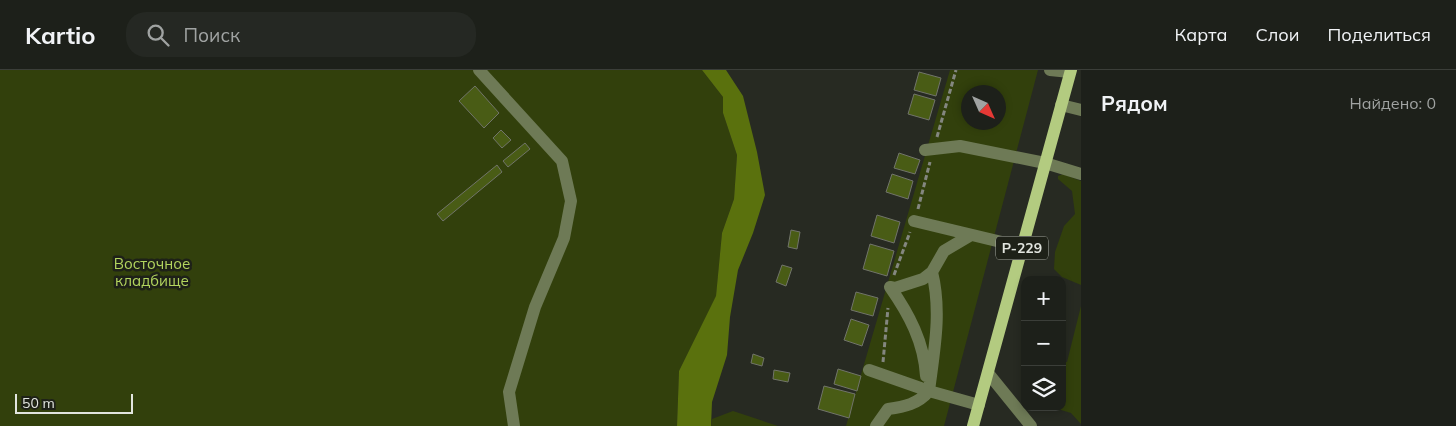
<!DOCTYPE html>
<html lang="ru">
<head>
<meta charset="utf-8">
<style>
	:root { --surface:#1d201a; --page:#252823; --text:#f1f3f6; --muted:#a0a3a2; --line:#3b3e39 }
	body { margin:0; font-family:Mulish,sans-serif; background:var(--page); color:var(--text) }
	.controls { position:absolute; right:15px; bottom:15px; display:grid; overflow:hidden; border-radius:10px; box-shadow:0 2px 8px #0003 }
	.controls button { width:45px; height:45px; display:grid; place-items:center; padding:0; border:0; border-bottom:1px solid var(--line); background:var(--surface); color:var(--text); font:25px sans-serif }
	.compass { position:absolute; left:961px; top:15px; width:45px; height:45px; border-radius:50%; background:var(--surface); box-shadow:0 2px 8px #0003; rotate:135deg }
	.scale { position:absolute; left:15px; bottom:12px; width:118px; box-sizing:border-box; padding-left:5px; border:2px solid #e2e5df; border-top:0; font-size:14px; line-height:18px; white-space:nowrap; color:#e2e5df; -webkit-text-stroke:4px #1e2118; paint-order:stroke }
	.list { margin:0; padding:0; list-style:none }
	h2 { display:flex; justify-content:space-between; align-items:center; height:65px; margin:0; padding:0 20px; font-size:21px }
	h2 small { font-size:16px; font-weight:400; color:var(--muted) }
	.icon { flex:none; width:28px; height:28px; fill:none; stroke:currentColor; stroke-width:2; stroke-linecap:round; stroke-linejoin:round }
	.map { position:relative; flex:none; width:1081px; height:356px; overflow:hidden }
	header { display:flex; align-items:center; gap:30px; box-sizing:border-box; height:70px; padding:0 25px; background:var(--surface); border-bottom:1px solid var(--line) }
	header strong { font-size:24px }
	nav { display:flex; gap:28px; margin-inline-start:auto; font-size:18px }
	.search { width:350px; height:45px; background:var(--page); display:flex; align-items:center; gap:12px; box-sizing:border-box; padding:0 18px; border-radius:20px; color:var(--muted); font-size:19px }
	main { display:flex }
	aside { flex:1; background:var(--surface) }
	.map>svg:first-child { display:block }
</style>
</head>
<body>
<header>
<strong>Kartio</strong>
<div class="search"><svg class="icon" aria-label="search" viewBox="0 0 24 24"><circle cx="10" cy="10" r="6"/><path d="M15 15l6 6"/></svg>Поиск</div>
<nav><a>Карта</a><a>Слои</a><a>Поделиться</a></nav>
</header>
<main>
<div class="map">
<svg width="1081" height="356" viewBox="0 0 1081 356">
	<rect width="100%" height="100%" fill="#272a22"/>
	<!-- green -->
	<path fill="#32400c" fill-rule="evenodd" d="M0,0H702L723,27V43L737,85L734,129L722,163L716,227L679,301L677,356H0Z
		M950,0H1038L944,356H846ZM968,22H998V52H968Z
		M1063,104L1081,111V215L1062,207L1054,199L1055,182L1064,156L1075,144L1072,121L1058,109V106Z
		M1081,236V354L1071,343L1051,337H1062V292H1067Z
		M733,341L778,356H711L712,349Z"/>
	<!-- water -->
	<path fill="#5a710d" d="M702,0H726L743,26L757,82L765,125L753,163L738,200L730,247L727,285L712,332L711,356H677L679,301L716,226L722,163L734,129L737,85L723,43V27Z"/>
	<!-- building -->
	<path fill="#495c15" stroke="#71746a" d="M919,2L941,8L936,26L914,20Z
		M475,16L499,43L484,58L459,31Z
		M914,24L935,30L929,50L908,44Z
		M501,60L511,70L502,78L493,68Z
		M525,73L530,79L508,97L503,91Z
		M899,83L920,90L915,104L894,98Z
		M497,95L502,102L443,151L437,144Z
		M892,104L913,111L908,129L886,122Z
		M877,145L900,152L894,173L871,166Z
		M791,160L800,162L797,179L788,177Z
		M870,174L894,181L887,206L863,199Z
		M782,195L792,198L786,216L776,212Z
		M856,222L878,228L873,246L851,240Z
		M851,249L869,255L862,276L844,270Z
		M753,284L764,288L762,296L751,293Z
		M838,299L861,306L857,321L834,314Z
		M774,300L790,303L788,312L773,309Z
		M824,316L855,324L849,348L818,339Z"/>
	<g fill="none" stroke-linecap="round" stroke-linejoin="round">
		<!-- path -->
		<path stroke="#848780" stroke-width="3" stroke-dasharray="5 2.5" stroke-linecap="butt" d="M937,67L956,0
			M918,139L930,92
			M894,205L910,162
			M883,292L888,238"/>
		<!-- minor -->
		<path stroke="#6e7a56" stroke-width="12" d="M479,0L562,91L571,131L564,168L535,237L509,322L514,356
			M1050,0L1070,2
			M1061,35L1081,40
			M925,80L960,76L1045,93L1081,104
			M914,151L1022,177
			M890,217C909,244 924,272 926,306
			M890,217L895,218L923,209L932,202L944,181L971,165
			M869,300L929,321L979,335
			M988,303L1031,356
			M876,356L888,339C904,337 918,334 929,321C934,281 942,242 932,202"/>
		<!-- major -->
		<path stroke="#b3cb80" stroke-width="12" d="M973,356L1071,0"/>
	</g>
	<g text-anchor="middle" stroke-width="5" stroke-linejoin="round" paint-order="stroke">
		<!-- shield labels -->
		<rect fill="#1e2118" stroke="#a7aaa3" stroke-width="1" x="996" y="166.5" width="52" height="23" rx="4"/>
		<g font-size="14" font-weight="bold" fill="#e2e5df">
			<text x="1022" y="183">Р-229</text>
		</g>
		<!-- park labels -->
		<g font-size="15" fill="#b3d55e" stroke="#1e2118">
			<text x="152" y="199">Восточное<tspan x="152" dy="17">кладбище</tspan></text>
		</g>
	</g>
</svg>
<div class="controls">
<button>+</button>
<button>−</button>
<button><svg class="icon" aria-label="layers" viewBox="0 0 24 24"><path d="M12 4l9 5-9 5-9-5zM3 14l9 5 9-5"/></svg></button>
</div>
<svg class="compass" viewBox="-18 -18 36 36"><path d="M0-13l5 13h-10z" fill="#e53935"/><path d="M0 13l5-13h-10z" fill="#a0a3a2"/></svg>
<div class="scale">50 m</div>
</div>
<aside>
<h2>Рядом<small>Найдено: 0</small></h2>
<ul class="list">
</ul>
</aside>
</main>
</body>
</html>
